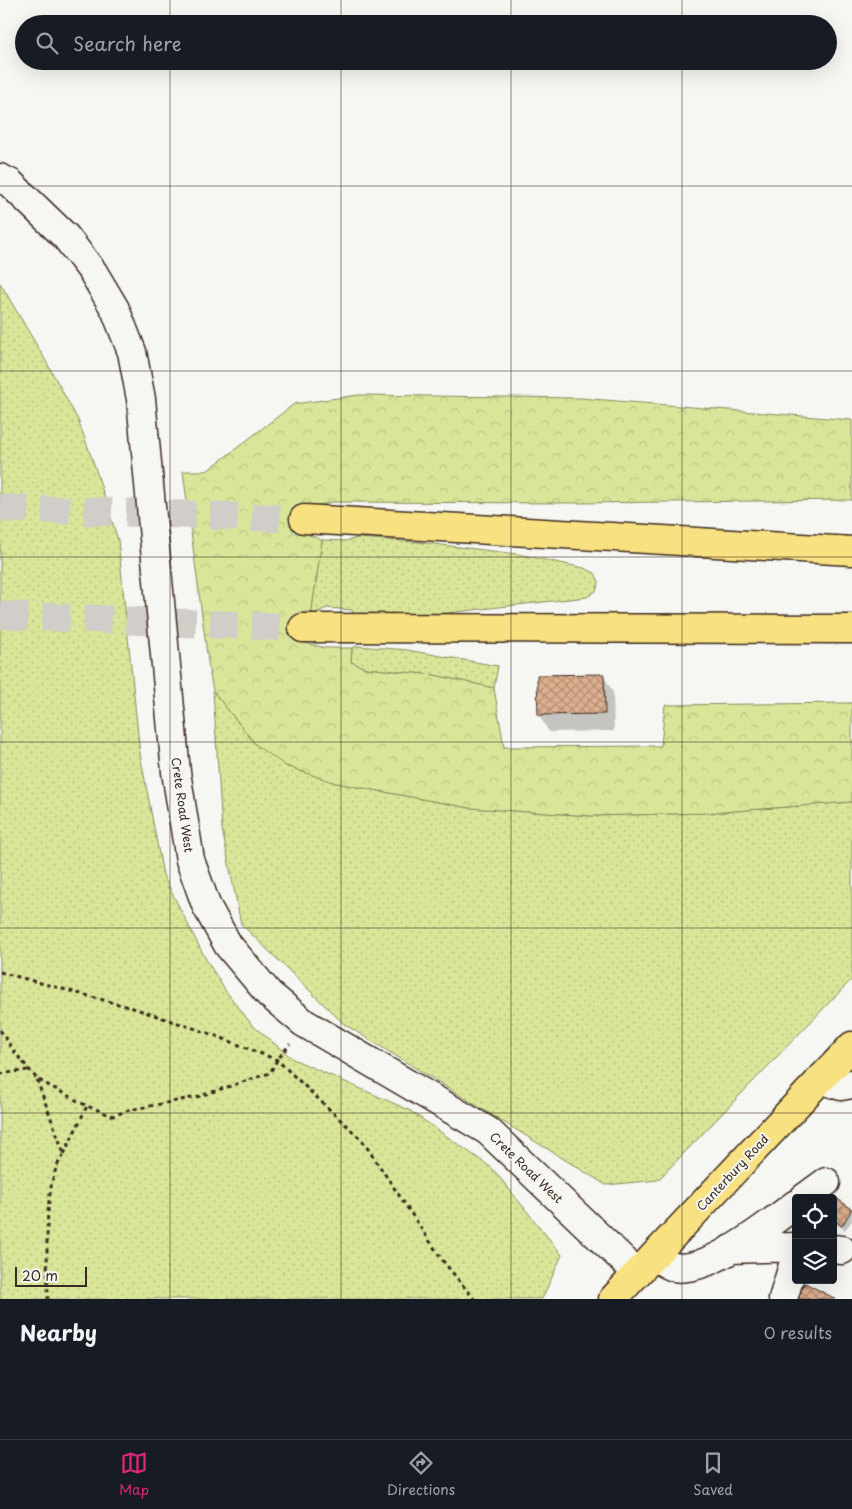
<!DOCTYPE html>
<html lang="en">
<head>
<meta charset="utf-8">
<style>
	:root { --surface:#171b24; --page:#20242c; --text:#f1f3f6; --muted:#9ea1a6; --line:#363941; --accent:#db2777 }
	body { margin:0; font-family:"Playpen Sans",sans-serif; background:var(--page); color:var(--text) }
	.controls { position:absolute; right:15px; bottom:15px; display:grid; overflow:hidden; border-radius:5px; box-shadow:0 5px 20px #0002 }
	.controls button { width:45px; height:45px; display:grid; place-items:center; padding:0; border:0; border-bottom:1px solid var(--line); background:var(--surface); color:var(--text); font:25px sans-serif }
	.scale { position:absolute; left:15px; bottom:12px; width:72px; box-sizing:border-box; padding-left:5px; border:2px solid #3b2a1e; border-top:0; font-size:14px; line-height:18px; white-space:nowrap; color:#3b2a1e; -webkit-text-stroke:4px #f6f6f2; paint-order:stroke }
	.list { margin:0; padding:0; list-style:none }
	h2 { display:flex; justify-content:space-between; align-items:center; height:65px; margin:0; padding:0 20px; font-size:21px }
	h2 small { font-size:16px; font-weight:400; color:var(--muted) }
	.icon { flex:none; width:28px; height:28px; fill:none; stroke:currentColor; stroke-width:2; stroke-linecap:round; stroke-linejoin:round }
	.map { position:relative; flex:none; width:852px; height:1299px; overflow:hidden }
	.search { position:absolute; background:var(--surface); box-shadow:0 5px 20px #0002; left:15px; right:15px; top:15px; height:55px; display:flex; align-items:center; gap:12px; box-sizing:border-box; padding:0 18px; border-radius:28px; color:var(--muted); font-size:19px }
	.sheet { height:140px; background:var(--surface) }
	nav { display:flex; justify-content:space-around; align-items:center; box-sizing:border-box; height:70px; border-top:1px solid var(--line); background:var(--surface); font-size:14px; color:var(--muted) }
	nav a { display:grid; justify-items:center; gap:2px }
	nav .on { color:var(--accent) }
	.map>svg:first-child { display:block }
</style>
</head>
<body>
<div class="map">
<svg width="852" height="1299" viewBox="0 0 852 1299">
	<defs>
		<pattern id="grass-dots" width="8" height="8" patternUnits="userSpaceOnUse" patternTransform="scale(1.25)"><rect width="8" height="8" fill="#d9e699"/><path d="M2 2h.1M6 6h.1" fill="none" stroke="#bbc583" stroke-width="1.8" stroke-linecap="round"/></pattern>
		<pattern id="forest-crowns" width="20" height="18" patternUnits="userSpaceOnUse" patternTransform="scale(1.25)"><rect width="20" height="18" fill="#d9e699"/><path d="M2 6a3 3 0 1 1 6 0M12 15a3 3 0 1 1 6 0" fill="none" stroke="#bbc583"/></pattern>
		<pattern id="building-cross-hatch" width="8" height="8" patternUnits="userSpaceOnUse" patternTransform="scale(1.25)"><rect width="8" height="8" fill="#ddaf8f"/><path d="M0 0l8 8M0 8l8-8" fill="none" stroke="#b48f74"/></pattern>
	</defs>
	<rect width="100%" height="100%" fill="#f6f6f2"/>
	<filter id="ink" filterUnits="userSpaceOnUse"><feTurbulence type="fractalNoise" baseFrequency=".02" numOctaves="2"/><feDisplacementMap in="SourceGraphic" scale="10" xChannelSelector="R" yChannelSelector="G"/><feConvolveMatrix kernelMatrix="1 2 1 2 8 2 1 2 1" color-interpolation-filters="sRGB"/></filter>
	<g filter="url(#ink)">
		<!-- grass -->
		<path fill="url(#grass-dots)" stroke="#8a885c" d="M0,283L43,356L78,420L94,464L118,540L140,754L163,875L204,956L225,990L252,1025L293,1059L409,1110L492,1168L562,1255L542,1299H0Z
			M357,538L417,542L517,554L584,568L595,573L599,582L596,591L587,597L438,614H353L352,610L327,608L311,615L322,540L346,541Z
			M357,646L407,650L498,666L494,688L434,675L365,668L351,662L352,648Z
			M213,691L240,725L286,766L336,783L470,808L592,816L708,813L852,802V979L658,1180L606,1185L344,1024L241,924L222,829Z"/>
		<!-- forest -->
		<path fill="url(#forest-crowns)" stroke="#8a885c" d="M359,395L580,398L852,420V500L576,503L333,502L299,510L297,530L322,540L311,615L293,619L300,642L326,648H352L351,662L365,668L434,675L494,688L504,747L661,746L665,705L852,703V802L708,813L592,816L470,808L336,783L286,766L257,746L213,691L209,669L183,471H207L294,404Z"/>
		<!-- shadow -->
		<path fill="#0003" d="M603,675L613,692L614,731L549,732L539,715L538,676Z
			M836,1200L852,1211V1221L845,1230L833,1222V1204Z"/>
		<!-- building -->
		<path fill="url(#building-cross-hatch)" stroke="#3b2a1e" d="M604,674L605,714L538,715L537,675Z
			M836,1198L852,1209L842,1226L833,1219V1202Z
			M805,1283L836,1299H796Z"/>
		<g fill="none" stroke-linecap="round" stroke-linejoin="round">
			<!-- highway-tunnel -->
			<path stroke="#d1cdc8" stroke-width="28" stroke-dasharray="28 14" stroke-linecap="butt" d="M0,508L304,519
				M0,615L303,628"/>
			<!-- minor casing -->
			<g stroke="#3b2a1e" stroke-width="31">
				<path id="minor" d="M0,178L10,183L66,237L93,272L115,309L132,352L141,399L176,772L190,860L206,905L228,945L269,994L304,1023L488,1131L637,1273
					M820,1079L841,1086L852,1084
					M804,1198L826,1182
					M782,1247C789,1251 793,1254 794,1262L783,1299
					M731,1249L796,1247
					M833,1249L842,1250
					M654,1256C660,1259 668,1266 674,1267C708,1274 769,1224 796,1204"/>
			</g>
			<!-- major casing -->
			<g stroke="#3b2a1e" stroke-width="31">
				<path id="major" d="M613,1299L852,1046"/>
			</g>
			<!-- highway casing -->
			<g stroke="#3b2a1e" stroke-width="31">
				<path id="highway" d="M304,519L852,551
					M303,628L852,629"/>
			</g>
			<!-- path -->
			<path stroke="#3b2a1e" stroke-width="3" stroke-dasharray="4 4" stroke-linecap="butt" d="M0,972L133,1008L214,1035L277,1060L362,1140L443,1261L474,1299
				M0,1030L13,1050L37,1079L87,1106L113,1116L129,1110L197,1097L270,1073L277,1060L290,1044
				M0,1074L28,1070
				M37,1080L64,1154C41,1183 48,1262 48,1299
				M64,1154L87,1106"/>
			<!-- minor -->
			<use href="#minor" stroke="#f6f6f2" stroke-width="28"/>
			<!-- major -->
			<use href="#major" stroke="#f8e181" stroke-width="28"/>
			<!-- highway -->
			<use href="#highway" stroke="#f8e181" stroke-width="28"/>
		</g>
	</g>
	<!-- grid -->
	<path fill="none" stroke="#3b2a1e" stroke-width="1" stroke-opacity="0.55" d="M170,0V24M341,0V24M511,0V24M682,0V24M170,61V1299M341,61V1299M511,61V1299M682,61V1299M0,186H852M0,371H852M0,557H852M0,742H852M0,928H852M0,1113H852"/>
	<g text-anchor="middle" stroke-width="4" stroke-linejoin="round" paint-order="stroke">
		<!-- street labels -->
		<g font-size="12" fill="#3b2a1e" stroke="#f6f6f2">
			<text transform="translate(182 805) rotate(82)" y="4">Crete Road West</text>
			<text transform="translate(526 1168) rotate(44)" y="4">Crete Road West</text>
			<text transform="translate(733 1173) rotate(-47)" y="4">Canterbury Road</text>
		</g>
	</g>
</svg>
<div class="controls">
<button><svg class="icon" aria-label="locate" viewBox="0 0 24 24"><circle cx="12" cy="12" r="6"/><path d="M12 2v4M12 18v4M2 12h4M18 12h4"/></svg></button>
<button><svg class="icon" aria-label="layers" viewBox="0 0 24 24"><path d="M12 4l9 5-9 5-9-5zM3 14l9 5 9-5"/></svg></button>
</div>
<div class="scale">20 m</div>
<div class="search"><svg class="icon" aria-label="search" viewBox="0 0 24 24"><circle cx="10" cy="10" r="6"/><path d="M15 15l6 6"/></svg>Search here</div>
</div>
<section class="sheet">
<h2>Nearby<small>0 results</small></h2>
<ul class="list">
</ul>
</section>
<nav>
<a class="on"><svg class="icon" aria-label="map" viewBox="0 0 24 24"><path d="M3 6l6-2 6 2 6-2v14l-6 2-6-2-6 2zM9 4v14M15 6v14"/></svg>Map</a>
<a><svg class="icon" aria-label="directions" viewBox="0 0 24 24"><path d="M12 3l9 9-9 9-9-9zM9 14v-3h6M13 9l2 2-2 2"/></svg>Directions</a>
<a><svg class="icon" aria-label="saved" viewBox="0 0 24 24"><path d="M7 4h10v16l-5-4-5 4z"/></svg>Saved</a>
</nav>
</body>
</html>
